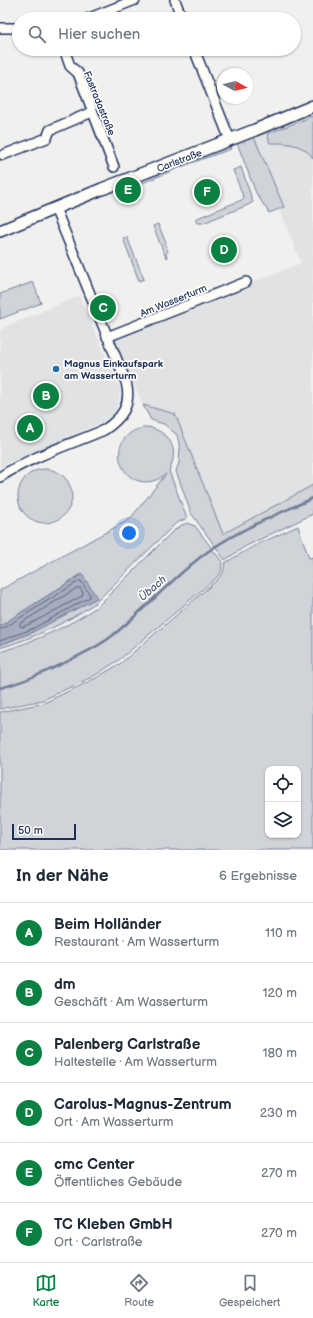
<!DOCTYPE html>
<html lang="de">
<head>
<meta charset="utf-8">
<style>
	:root { --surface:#fff; --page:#f2f2f3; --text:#1f2937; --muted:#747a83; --line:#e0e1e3; --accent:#0b8043 }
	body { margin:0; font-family:"Balsamiq Sans",sans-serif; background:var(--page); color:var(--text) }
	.controls { position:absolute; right:12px; bottom:12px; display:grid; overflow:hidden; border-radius:8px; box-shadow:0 1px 3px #0004 }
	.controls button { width:36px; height:36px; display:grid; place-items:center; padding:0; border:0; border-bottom:1px solid var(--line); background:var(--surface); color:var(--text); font:20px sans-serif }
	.compass { position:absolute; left:217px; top:68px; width:36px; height:36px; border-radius:50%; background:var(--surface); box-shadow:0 1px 3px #0004; rotate:98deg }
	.scale { position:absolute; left:12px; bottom:10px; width:64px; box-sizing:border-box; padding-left:4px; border:2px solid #1b2f5e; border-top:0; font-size:11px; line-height:14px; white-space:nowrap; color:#1b2f5e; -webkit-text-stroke:3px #fdfcf7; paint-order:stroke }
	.you { position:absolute; left:129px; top:533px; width:14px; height:14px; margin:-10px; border:3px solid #fff; border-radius:50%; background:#1a73e8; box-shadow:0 0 0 6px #1a73e833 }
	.badge { display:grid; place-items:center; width:26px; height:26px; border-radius:50%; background:var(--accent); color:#fff; font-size:13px; font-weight:700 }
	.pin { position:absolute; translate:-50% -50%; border:2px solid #fff; box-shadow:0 1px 4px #0006 }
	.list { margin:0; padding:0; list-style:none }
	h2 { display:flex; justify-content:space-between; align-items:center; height:52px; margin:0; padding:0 16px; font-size:17px }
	h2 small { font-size:13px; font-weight:400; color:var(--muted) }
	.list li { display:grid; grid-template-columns:26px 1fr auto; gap:12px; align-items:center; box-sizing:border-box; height:60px; padding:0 16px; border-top:1px solid var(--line) }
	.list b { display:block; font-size:15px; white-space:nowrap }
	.list p { margin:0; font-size:13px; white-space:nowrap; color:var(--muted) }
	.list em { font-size:13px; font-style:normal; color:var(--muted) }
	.icon { flex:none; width:22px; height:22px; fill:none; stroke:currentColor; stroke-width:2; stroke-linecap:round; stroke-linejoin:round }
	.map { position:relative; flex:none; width:313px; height:850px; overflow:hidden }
	.search { position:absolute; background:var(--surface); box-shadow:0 1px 3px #0004; left:12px; right:12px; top:12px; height:44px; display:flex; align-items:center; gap:10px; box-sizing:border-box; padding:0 14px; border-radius:22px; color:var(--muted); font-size:15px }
	.sheet { height:412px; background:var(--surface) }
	nav { display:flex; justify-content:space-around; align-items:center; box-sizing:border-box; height:56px; border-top:1px solid var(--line); background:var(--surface); font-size:11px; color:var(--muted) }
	nav a { display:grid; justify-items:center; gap:2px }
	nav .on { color:var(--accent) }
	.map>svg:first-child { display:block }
</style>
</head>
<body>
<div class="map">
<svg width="313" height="850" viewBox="0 0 313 850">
	<rect width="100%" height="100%" fill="#f0f0ee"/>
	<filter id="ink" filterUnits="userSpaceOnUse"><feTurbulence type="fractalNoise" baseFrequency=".025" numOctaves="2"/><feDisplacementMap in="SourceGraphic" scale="8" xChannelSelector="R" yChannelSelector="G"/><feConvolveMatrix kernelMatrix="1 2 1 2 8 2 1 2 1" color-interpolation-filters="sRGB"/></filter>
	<g filter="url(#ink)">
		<!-- built -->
		<path fill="#e0e2e3" d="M313,113V485L223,534L175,414L143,405L113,338L301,263L250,138Z
			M79,296L120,388L119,400L116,410L110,417L101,423L8,463L0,468V331L5,327Z"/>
		<!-- green -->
		<path fill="#d0d3d8" stroke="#76819b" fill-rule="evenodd" d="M313,116V158C302,143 287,143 270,143L267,134Z
			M254,137L284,207L269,213L256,193L237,143Z
			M230,146L231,149L186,165L140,184L138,180Z
			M241,167L253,202L248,205L203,223H197L195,219L244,199L233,170Z
			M158,224L166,243L165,244L168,251L166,253L167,257L166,258L153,226Z
			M127,237L144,279L139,281L123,238Z
			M33,282L41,303L0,319V294Z
			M143,405L175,414L223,534L313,485V514L246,546L225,560L191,513L176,471L179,463L180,448L177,435L164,424L151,420Z
			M149,427C172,434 179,450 169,471L187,518L175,524L95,603C67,623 33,638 0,648V645L33,632L81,574L0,626V590L130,519L166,474C163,476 158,480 153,481C117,490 102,431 149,427Z
			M18 496a27 27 0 1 1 54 0a27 27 0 1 1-54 0Z
			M187,523L195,526L222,562L221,572L215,579L119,660L94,676L43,700L0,709V652C34,641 69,627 98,606L171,533L180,526Z
			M298,526L309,558L313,557V850H0V712L44,703L96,678L121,663L217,580L223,573L225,563L254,546ZM268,769H298V835H268Z"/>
		<!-- water -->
		<path fill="#a7adbd" stroke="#6f7b97" d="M82,574L97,598L33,632L0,645V626Z"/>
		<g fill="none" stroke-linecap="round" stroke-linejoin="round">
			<!-- shore -->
			<path stroke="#536184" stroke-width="1" d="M77,588H80L83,593L82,596L30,624L22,627L20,626V624Z
				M0,629L4,628L79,581H81L90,595V597L32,629L0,641"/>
			<!-- stream -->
			<path stroke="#6f7b97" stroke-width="2.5" d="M0,688C27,681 51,670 76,657C88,651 101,645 112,636C142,612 168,583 198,559C232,532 274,516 313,498"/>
			<!-- minor casing -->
			<g stroke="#1b2f5e" stroke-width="12">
				<path id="minor" d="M175,0L182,19
					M87,19L135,0
					M0,28H19
					M64,49L70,66L78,73L114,167
					M194,49L230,140
					M3,155L47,138L50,130L92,112
					M107,337L246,282
					M0,477C32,456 69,445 104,430C122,418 132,405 126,382L55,208"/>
			</g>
			<!-- major casing -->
			<g stroke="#1b2f5e" stroke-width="14">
				<path id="major" d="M0,231L102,189L255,130L313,106"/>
			</g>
			<!-- minor -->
			<use href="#minor" stroke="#fdfcf7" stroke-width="9"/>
			<!-- major -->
			<use href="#major" stroke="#fdfcf7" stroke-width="11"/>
		</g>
	</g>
	<!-- markers -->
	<circle fill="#1f6fb2" stroke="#fdfcf7" stroke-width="1.5" cx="56" cy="369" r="4"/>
	<g text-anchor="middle" stroke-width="3.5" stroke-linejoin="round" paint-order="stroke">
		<!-- street labels -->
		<g font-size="10" fill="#1b2f5e" stroke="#fdfcf7">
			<text transform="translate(100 103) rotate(68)" y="4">Fastradastraße</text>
			<text transform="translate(179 160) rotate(-21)" y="4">Carlstraße</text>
			<text transform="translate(173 300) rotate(-22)" y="4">Am Wasserturm</text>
		</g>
		<!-- poi labels -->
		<g font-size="10" font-weight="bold" fill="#1b2f5e" stroke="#fdfcf7" text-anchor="start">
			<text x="64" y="367">Magnus Einkaufspark<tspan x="64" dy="12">am Wasserturm</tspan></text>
		</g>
		<!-- water labels -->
		<g font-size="11" font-style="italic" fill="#4c5b7f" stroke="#fdfcf7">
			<text transform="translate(152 588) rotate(-41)" y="4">Übach</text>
		</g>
	</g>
</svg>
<div class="controls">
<button><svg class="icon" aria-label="locate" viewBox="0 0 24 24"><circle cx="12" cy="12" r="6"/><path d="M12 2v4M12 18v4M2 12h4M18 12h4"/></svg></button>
<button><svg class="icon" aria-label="layers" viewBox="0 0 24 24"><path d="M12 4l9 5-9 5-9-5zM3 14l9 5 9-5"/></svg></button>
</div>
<svg class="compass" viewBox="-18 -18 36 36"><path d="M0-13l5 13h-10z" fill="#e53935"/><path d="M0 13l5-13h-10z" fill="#747a83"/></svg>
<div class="scale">50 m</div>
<div class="you"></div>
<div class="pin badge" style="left:30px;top:428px">A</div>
<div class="pin badge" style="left:46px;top:396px">B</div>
<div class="pin badge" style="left:103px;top:308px">C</div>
<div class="pin badge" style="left:224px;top:250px">D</div>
<div class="pin badge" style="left:128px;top:190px">E</div>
<div class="pin badge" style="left:207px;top:192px">F</div>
<div class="search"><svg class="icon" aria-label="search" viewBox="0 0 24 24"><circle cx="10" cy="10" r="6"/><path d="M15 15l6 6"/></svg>Hier suchen</div>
</div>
<section class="sheet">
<h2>In der Nähe<small>6 Ergebnisse</small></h2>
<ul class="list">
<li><span class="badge">A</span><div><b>Beim Holländer</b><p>Restaurant · Am Wasserturm</p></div><em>110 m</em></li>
<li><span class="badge">B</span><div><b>dm</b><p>Geschäft · Am Wasserturm</p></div><em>120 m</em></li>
<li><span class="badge">C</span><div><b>Palenberg Carlstraße</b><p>Haltestelle · Am Wasserturm</p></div><em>180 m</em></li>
<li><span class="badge">D</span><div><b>Carolus-Magnus-Zentrum</b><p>Ort · Am Wasserturm</p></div><em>230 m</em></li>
<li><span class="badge">E</span><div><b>cmc Center</b><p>Öffentliches Gebäude</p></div><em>270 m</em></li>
<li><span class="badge">F</span><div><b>TC Kleben GmbH</b><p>Ort · Carlstraße</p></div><em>270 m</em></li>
</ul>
</section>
<nav>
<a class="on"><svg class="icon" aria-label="map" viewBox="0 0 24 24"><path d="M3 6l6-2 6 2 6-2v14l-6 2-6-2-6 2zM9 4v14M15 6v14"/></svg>Karte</a>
<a><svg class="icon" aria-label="directions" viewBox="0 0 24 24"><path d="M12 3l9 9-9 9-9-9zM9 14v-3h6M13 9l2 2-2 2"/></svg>Route</a>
<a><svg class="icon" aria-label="saved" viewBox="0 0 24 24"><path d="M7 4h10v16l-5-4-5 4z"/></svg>Gespeichert</a>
</nav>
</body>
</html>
